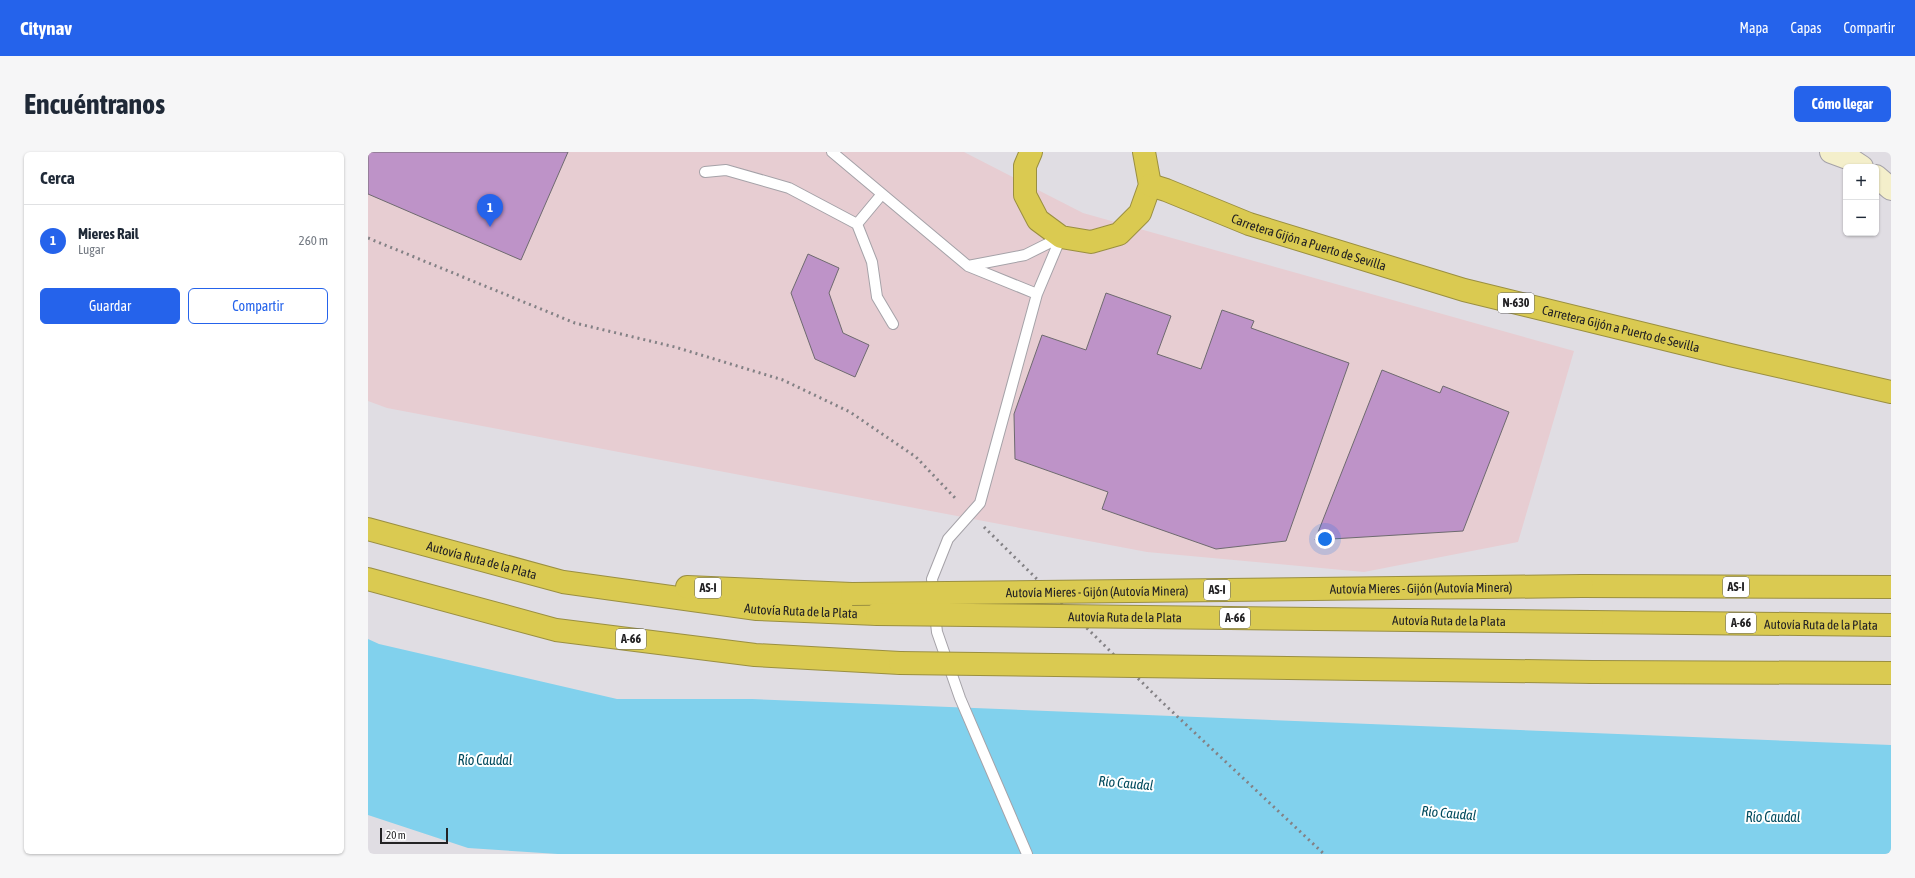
<!DOCTYPE html>
<html lang="es">
<head>
<meta charset="utf-8">
<style>
	:root { --surface:#fff; --page:#f6f6f7; --text:#1f2937; --muted:#747a83; --line:#e0e1e3; --accent:#2563eb }
	body { margin:0; font-family:"Asap Condensed",sans-serif; background:var(--page); color:var(--text) }
	.controls { position:absolute; right:12px; top:12px; display:grid; overflow:hidden; border-radius:6px; box-shadow:0 1px 3px #0004 }
	.controls button { width:36px; height:36px; display:grid; place-items:center; padding:0; border:0; border-bottom:1px solid var(--line); background:var(--surface); color:var(--text); font:20px sans-serif }
	.scale { position:absolute; left:12px; bottom:10px; width:68px; box-sizing:border-box; padding-left:4px; border:2px solid #232224; border-top:0; font-size:11px; line-height:14px; white-space:nowrap; color:#232224; -webkit-text-stroke:3px #fff; paint-order:stroke }
	.you { position:absolute; left:957px; top:387px; width:14px; height:14px; margin:-10px; border:3px solid #fff; border-radius:50%; background:#1a73e8; box-shadow:0 0 0 6px #1a73e833 }
	.badge { display:grid; place-items:center; width:26px; height:26px; border-radius:50%; background:var(--accent); color:#fff; font-size:13px; font-weight:700 }
	.pin { position:absolute; translate:-50% -33px; filter:drop-shadow(0 1px 2px #0008) }
	.pin::after { content:''; position:absolute; top:21px; width:14px; height:12px; background:inherit; clip-path:polygon(0 0,100% 0,50% 100%) }
	.list { margin:0; padding:0; list-style:none }
	h2 { display:flex; justify-content:space-between; align-items:center; height:52px; margin:0; padding:0 16px; font-size:17px }
	h2 small { font-size:13px; font-weight:400; color:var(--muted) }
	.list li { display:grid; grid-template-columns:26px 1fr auto; gap:12px; align-items:center; box-sizing:border-box; height:72px; padding:0 16px; border-top:1px solid var(--line) }
	.list b { display:block; font-size:15px; white-space:nowrap }
	.list p { margin:0; font-size:13px; white-space:nowrap; color:var(--muted) }
	.list em { font-size:13px; font-style:normal; color:var(--muted) }
	.actions { display:flex; gap:8px; padding:12px 16px }
	.actions a { flex:1; padding:9px 0; border:1px solid var(--accent); border-radius:6px; text-align:center; font-size:14px; color:var(--accent) }
	.actions .main { background:var(--accent); color:#fff }
	.map { position:relative; flex:none; width:1523px; height:702px; overflow:hidden; border-radius:6px }
	header { display:flex; align-items:center; gap:24px; box-sizing:border-box; height:56px; padding:0 20px; background:var(--accent); color:#fff }
	header strong { font-size:19px }
	nav { display:flex; gap:22px; margin-inline-start:auto; font-size:14px }
	.intro { display:flex; align-items:center; justify-content:space-between; box-sizing:border-box; height:96px; padding:0 24px }
	h1 { margin:0; font-size:28px }
	.button { padding:10px 18px; border-radius:6px; background:var(--accent); color:#fff; font-size:14px; font-weight:700 }
	main { display:flex; gap:24px; padding:0 24px }
	aside { flex:1; background:var(--surface); border-radius:6px; box-shadow:0 1px 3px #0004 }
	.map>svg:first-child { display:block }
</style>
</head>
<body>
<header>
<strong>Citynav</strong>
<nav><a>Mapa</a><a>Capas</a><a>Compartir</a></nav>
</header>
<div class="intro"><h1>Encuéntranos</h1><a class="button">Cómo llegar</a></div>
<main>
<aside>
<h2>Cerca<small></small></h2>
<ul class="list">
<li><span class="badge">1</span><div><b>Mieres Rail</b><p>Lugar</p></div><em>260 m</em></li>
</ul>
<div class="actions"><a class="main">Guardar</a><a>Compartir</a></div>
</aside>
<div class="map">
<svg width="1523" height="702" viewBox="0 0 1523 702">
	<rect width="100%" height="100%" fill="#e0dde3"/>
	<!-- industrial -->
	<path fill="#e7cdd2" d="M0,0H596L715,61L1206,199L1150,390L996,420L779,400L19,256L0,249Z"/>
	<!-- water -->
	<path fill="#81d1ed" d="M0,487L11,492L249,547H384L1523,593V702H190L100,696L0,663Z"/>
	<!-- building -->
	<path fill="#be93c8" stroke="#6e6a6f" d="M0,0H200L153,108L0,42Z
		M440,102L471,116L461,141L475,181L501,193L487,225L447,207L423,141Z
		M738,141L803,164L789,202L833,217L854,158L886,169L883,176L981,211L918,389L848,397L734,357L740,340L647,307L646,262L674,183L718,198Z
		M1014,218L1072,241L1075,234L1141,260L1095,379L947,388Z"/>
	<g fill="none" stroke-linecap="round" stroke-linejoin="round">
		<!-- lane casing -->
		<g stroke="#a5a2a8" stroke-width="12">
			<path id="lane" d="M464,0L600,114L669,142
				M337,20L358,18L421,36L489,72
				M514,42L489,72L504,110L509,145L525,172
				M600,114L657,103L693,85
				M566,444L564,427L580,387L612,351L669,142L693,85
				M567,462L569,480L592,546L659,702"/>
		</g>
		<!-- secondary casing -->
		<g stroke="#a5a2a8" stroke-width="24">
			<path id="secondary" d="M1463,0L1482,7L1494,15
				M1508,24L1523,37"/>
		</g>
		<!-- highway casing -->
		<g stroke="#9a8f41" stroke-width="24">
			<g id="highway">
				<path d="M663,0L657,14V43L670,68L693,85L723,90L751,82L772,61L782,33L776,0"/>
				<path id="s1" d="M782,33L798,38L881,72L1096,138L1362,203L1523,240"/>
				<path id="s2" d="M0,377L195,430L389,457L509,462"/>
				<path d="M0,427L188,478L387,503L532,511"/>
				<path d="M1214,434L1523,435"/>
				<path d="M319,435L484,442"/>
				<path id="s3" d="M1224,470L1523,473"/>
				<path d="M1224,520L1523,521"/>
			</g>
		</g>
		<!-- lane -->
		<use href="#lane" stroke="#fff" stroke-width="10"/>
		<!-- secondary -->
		<use href="#secondary" stroke="#f4efcb" stroke-width="22"/>
		<!-- highway -->
		<use href="#highway" stroke="#daca51" stroke-width="22"/>
		<!-- rail -->
		<path stroke="#838185" stroke-width="3" stroke-dasharray="2 4" stroke-linecap="butt" d="M0,86L207,171L307,195L415,228L482,260L548,305L589,348
			M616,375L795,551L956,702"/>
		<!-- highway-bridge casing -->
		<g stroke="#9a8f41" stroke-width="24" stroke-linecap="butt">
			<g id="highway-bridge">
				<path id="s4" d="M484,442L1214,434"/>
				<path id="s5" d="M509,462L1224,470"/>
				<path d="M532,511L1224,520"/>
			</g>
		</g>
		<!-- highway-bridge -->
		<use href="#highway-bridge" stroke="#daca51" stroke-width="22"/>
	</g>
	<g text-anchor="middle" stroke-width="4" stroke-linejoin="round" paint-order="stroke">
		<!-- shield labels -->
		<g fill="#fff" stroke="#656466" stroke-width="1">
			<rect x="1130" y="141" width="36" height="20" rx="3"/>
			<rect x="1355" y="425" width="26" height="20" rx="3"/>
			<rect x="327" y="426" width="26" height="20" rx="3"/>
			<rect x="836" y="428" width="26" height="20" rx="3"/>
			<rect x="852" y="456" width="30" height="20" rx="3"/>
			<rect x="1358" y="461" width="30" height="20" rx="3"/>
			<rect x="248" y="477" width="30" height="20" rx="3"/>
		</g>
		<g font-size="12" font-weight="bold" fill="#232224">
			<text x="1148" y="155">N-630</text>
			<text x="1368" y="439">AS-I</text>
			<text x="340" y="440">AS-I</text>
			<text x="849" y="442">AS-I</text>
			<text x="867" y="470">A-66</text>
			<text x="1373" y="475">A-66</text>
			<text x="263" y="491">A-66</text>
		</g>
		<!-- street labels -->
		<g font-size="13" fill="#232224" stroke="#fff">
			<text dy="5" stroke="none"><textPath href="#s1" startOffset="169">Carretera Gijón a Puerto de Sevilla</textPath></text>
			<text dy="5" stroke="none"><textPath href="#s1" startOffset="493">Carretera Gijón a Puerto de Sevilla</textPath></text>
			<text dy="5" stroke="none"><textPath href="#s2" startOffset="118">Autovía Ruta de la Plata</textPath></text>
			<text dy="5" stroke="none"><textPath href="#s4" startOffset="569">Autovía Mieres - Gijón (Autovía Minera)</textPath></text>
			<text dy="5" stroke="none"><textPath href="#s4" startOffset="245">Autovía Mieres - Gijón (Autovía Minera)</textPath></text>
			<text dy="5" stroke="none"><textPath href="#s2" startOffset="442">Autovía Ruta de la Plata</textPath></text>
			<text dy="5" stroke="none"><textPath href="#s5" startOffset="248">Autovía Ruta de la Plata</textPath></text>
			<text dy="5" stroke="none"><textPath href="#s5" startOffset="572">Autovía Ruta de la Plata</textPath></text>
			<text dy="5" stroke="none"><textPath href="#s3" startOffset="229">Autovía Ruta de la Plata</textPath></text>
		</g>
		<!-- water labels -->
		<g font-size="14" font-style="italic" fill="#004a5d" stroke="#fff">
			<text x="117" y="613">Río Caudal</text>
			<text transform="translate(758 631) rotate(5)" y="5">Río Caudal</text>
			<text transform="translate(1081 661) rotate(5)" y="5">Río Caudal</text>
			<text x="1405" y="670">Río Caudal</text>
		</g>
	</g>
</svg>
<div class="controls">
<button>+</button>
<button>−</button>
</div>
<div class="scale">20 m</div>
<div class="you"></div>
<div class="pin badge" style="left:122px;top:75px">1</div>
</div>
</main>
</body>
</html>
